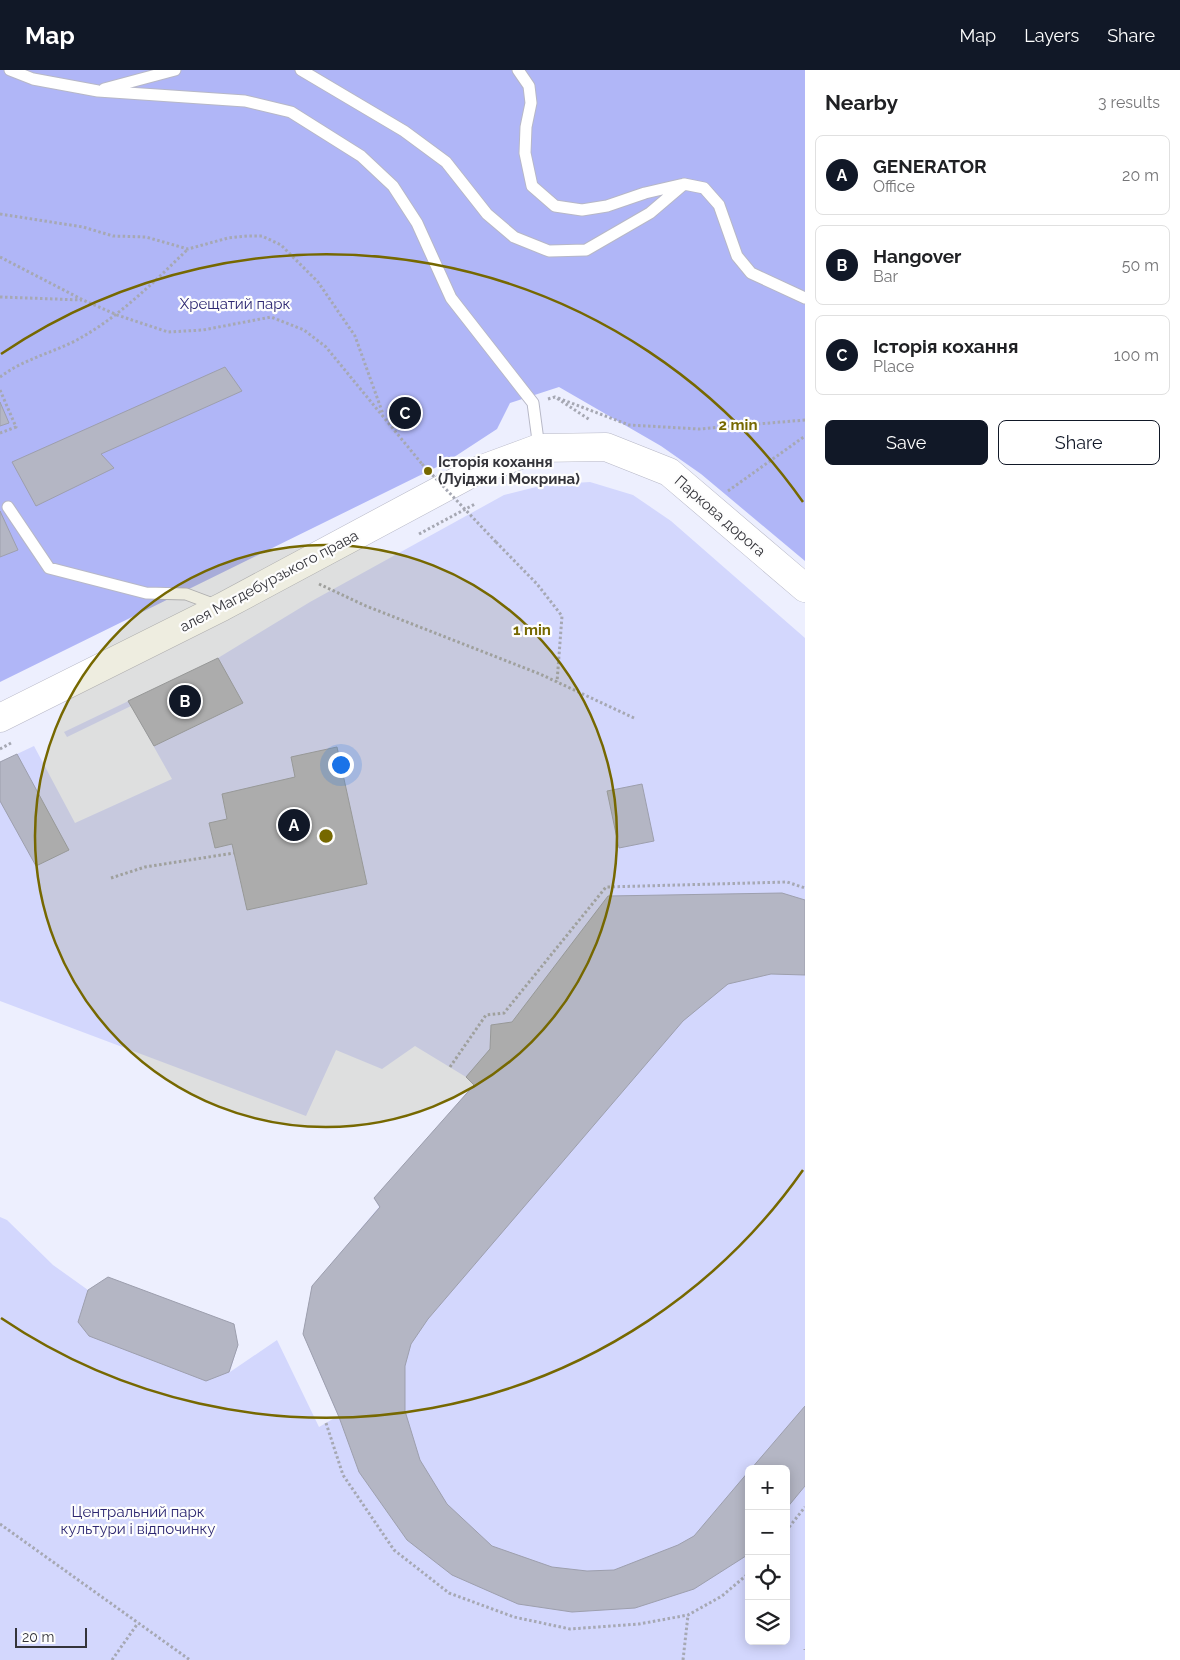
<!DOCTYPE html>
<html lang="en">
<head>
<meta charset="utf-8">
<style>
	:root { --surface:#fff; --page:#f2f2f2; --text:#202124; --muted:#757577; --line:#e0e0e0; --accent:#111827 }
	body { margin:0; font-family:Raleway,sans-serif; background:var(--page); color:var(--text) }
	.controls { position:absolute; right:15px; bottom:15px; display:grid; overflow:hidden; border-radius:8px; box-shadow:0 2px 12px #0003 }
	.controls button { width:45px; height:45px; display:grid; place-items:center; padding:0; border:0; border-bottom:1px solid var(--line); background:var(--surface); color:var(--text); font:25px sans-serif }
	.scale { position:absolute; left:15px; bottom:12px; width:72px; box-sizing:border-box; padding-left:5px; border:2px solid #34343a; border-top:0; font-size:14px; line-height:18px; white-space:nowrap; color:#34343a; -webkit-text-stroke:4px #fdfdfd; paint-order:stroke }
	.you { position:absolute; left:340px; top:694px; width:18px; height:18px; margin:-12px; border:4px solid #fff; border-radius:50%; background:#1a73e8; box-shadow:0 0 0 8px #1a73e833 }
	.badge { display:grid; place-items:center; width:32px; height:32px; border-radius:50%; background:var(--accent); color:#fff; font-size:16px; font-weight:700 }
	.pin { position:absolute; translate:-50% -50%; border:2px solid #fff; box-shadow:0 1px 5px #0006 }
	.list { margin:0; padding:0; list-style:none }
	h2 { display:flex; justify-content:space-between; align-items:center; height:65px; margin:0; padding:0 20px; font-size:21px }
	h2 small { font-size:16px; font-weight:400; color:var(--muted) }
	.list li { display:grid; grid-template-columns:32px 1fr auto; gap:15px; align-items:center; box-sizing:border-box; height:80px; margin:0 10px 10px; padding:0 10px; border:1px solid var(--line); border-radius:8px }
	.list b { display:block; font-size:19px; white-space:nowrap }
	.list p { margin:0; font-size:16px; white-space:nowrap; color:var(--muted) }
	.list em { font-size:16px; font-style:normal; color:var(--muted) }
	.actions { display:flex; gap:10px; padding:15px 20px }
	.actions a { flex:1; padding:11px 0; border:1px solid var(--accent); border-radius:8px; text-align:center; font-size:18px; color:var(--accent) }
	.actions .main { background:var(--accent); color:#fff }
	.icon { flex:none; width:28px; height:28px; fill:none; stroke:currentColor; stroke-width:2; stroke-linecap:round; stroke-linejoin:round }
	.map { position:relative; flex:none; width:805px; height:1590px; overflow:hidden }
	header { display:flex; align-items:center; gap:30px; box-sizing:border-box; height:70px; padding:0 25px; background:var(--accent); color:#fff }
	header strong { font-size:24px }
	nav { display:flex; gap:28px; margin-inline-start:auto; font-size:18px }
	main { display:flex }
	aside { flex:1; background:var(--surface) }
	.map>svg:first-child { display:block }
</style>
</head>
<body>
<header>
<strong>Map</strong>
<nav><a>Map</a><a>Layers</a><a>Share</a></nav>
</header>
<main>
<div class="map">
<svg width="805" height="1590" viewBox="0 0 805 1590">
	<rect width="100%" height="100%" fill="#edeffe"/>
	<!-- green -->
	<path fill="#d3d7fd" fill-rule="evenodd" d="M590,412L633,425L671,451L805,568V1590H0V1147L7,1150L53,1195L88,1220L108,1207L234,1254L238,1275L230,1302L277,1270L319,1357L338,1346L303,1264L307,1242L312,1216L379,1137L374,1128L474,1015L466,1007L415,976L382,999L336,980L306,1046L0,931V692L34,676L75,753L172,709L131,636L67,667L64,662L218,588L310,532L504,425L544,415ZM749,1399H786V1571H749Z"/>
	<!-- forest -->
	<path fill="#b0b6f7" d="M0,0H805V491L701,404L661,376L559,317L510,333L497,359L445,393L0,612Z"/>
	<!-- building -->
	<path fill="#b4b6c4" stroke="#9d9fad" d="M225,297L242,321L101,384L114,398L36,436L12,392Z
		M0,332L9,353L0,356Z
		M0,441L18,480L0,487Z
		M218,588L243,633L154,676L128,631Z
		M337,677L367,814L247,840L232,774L215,778L209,753L227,749L222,724L295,707L291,687Z
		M17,684L69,780L36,796L0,731V692Z
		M642,714L654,771L619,778L607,721Z
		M782,823L805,830V905L771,904L728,914L683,951L428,1249L411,1274L405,1296V1341L420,1390L447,1434L492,1476L552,1497L587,1501L614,1500L678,1475L694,1466L749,1401V1484L694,1519L635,1538L572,1542L518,1534L452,1505L407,1470L359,1402L339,1347L303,1264L312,1216L380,1137L374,1128L474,1015L466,1007L490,979L491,955L512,952L608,826Z
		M108,1207L234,1254L238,1275L229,1302L206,1311L89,1266L78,1252L88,1220Z
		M805,1336V1416L786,1439V1399H751Z"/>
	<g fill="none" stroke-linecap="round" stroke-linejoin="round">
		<!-- lane casing -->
		<g stroke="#b7b8c7" stroke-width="13">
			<path id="lane" d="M10,0L33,9L98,21L245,31L291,42L361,86L393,116L417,153L451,228L533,333L539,378
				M301,0L404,61L446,92L487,144L514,167L549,181L586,180L650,143L684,114
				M518,0L529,16L531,33L526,57L525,83L532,116L555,136L582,140L607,136L645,123L684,114L704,118L719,135L737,186L751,203L805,228
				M104,19L175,0
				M8,437L49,498L146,523L186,524L218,536"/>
		</g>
		<!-- secondary casing -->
		<g stroke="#b7b8c7" stroke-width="29">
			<path id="secondary" d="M0,648L222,537L474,402L539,378L606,377L669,402L805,518"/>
		</g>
		<!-- path -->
		<path stroke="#a6a8b3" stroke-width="3" stroke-dasharray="2.5 2.5" stroke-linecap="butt" d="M0,144L83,157L113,166L146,167L188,179L228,168L247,166H262L281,175L318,212L355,266L383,344
			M0,187L83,230L117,245L168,262L203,260L271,247L304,260L326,277L422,394
			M0,227L82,230
			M0,307C24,289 49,284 75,271C118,248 153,213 188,179
			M0,320L16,357L0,363
			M558,328L629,355L699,359L805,350
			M548,329L555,327L590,350
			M728,421L805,366
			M419,464L475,434
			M496,472L537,514L562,546L557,612
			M319,514L366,536L540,604L634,648
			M0,679L11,673
			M111,808L145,797L234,783
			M450,997L486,945L504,943L606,817L787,812L805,818
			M326,1353L343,1405L394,1480L449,1523L514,1547L570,1559L639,1554L688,1545L722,1526L749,1503
			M0,1454L190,1590
			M786,1461L805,1437
			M805,1579V1580
			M112,1590L138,1553
			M683,1590L688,1545"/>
		<!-- lane -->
		<use href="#lane" stroke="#fff" stroke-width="11"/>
		<!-- secondary -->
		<use href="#secondary" stroke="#fff" stroke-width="28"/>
		<!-- path-bridge -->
		<path stroke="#a6a8b3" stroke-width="3" stroke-dasharray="2.5 2.5" stroke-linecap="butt" d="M422,394L496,472"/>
	</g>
	<!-- distance rings -->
	<circle cx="326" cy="766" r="291" fill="#766800" fill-opacity=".12"/>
	<g fill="none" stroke="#766800" stroke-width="2.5">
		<circle cx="326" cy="766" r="291"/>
		<path d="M803 1100A582 582 0 0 1 1 1248M1 284A582 582 0 0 1 803 432"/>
	</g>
	<!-- markers -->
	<circle fill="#766800" stroke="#fdfdfd" stroke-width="2" cx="428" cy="401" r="5"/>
	<g text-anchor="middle" stroke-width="4.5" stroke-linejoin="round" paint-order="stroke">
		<!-- park labels -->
		<g font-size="15" fill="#2d2771" stroke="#fdfdfd">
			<text x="235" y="239">Хрещатий парк</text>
			<text x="138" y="1447">Центральний парк<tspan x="138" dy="17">культури і відпочинку</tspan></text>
		</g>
		<!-- poi labels -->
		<g font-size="15" font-weight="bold" fill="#34343a" stroke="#fdfdfd" text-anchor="start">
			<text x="438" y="397">Історія кохання<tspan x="438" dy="17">(Луіджи і Мокрина)</tspan></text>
		</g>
		<!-- street labels -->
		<g font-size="15" fill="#34343a" stroke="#fdfdfd">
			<text transform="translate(720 446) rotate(41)" y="5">Паркова дорога</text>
			<text transform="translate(269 511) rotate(-28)" y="5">алея Магдебурзького права</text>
		</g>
	</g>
	<circle cx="326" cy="766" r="8" fill="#766800" stroke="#fdfdfd" stroke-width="2.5"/>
	<g font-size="15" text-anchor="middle" font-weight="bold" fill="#766800" stroke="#fdfdfd" stroke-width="4.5" stroke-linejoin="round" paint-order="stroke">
		<text x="738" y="360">2 min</text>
		<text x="532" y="565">1 min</text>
	</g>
</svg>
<div class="controls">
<button>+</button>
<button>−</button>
<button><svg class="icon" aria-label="locate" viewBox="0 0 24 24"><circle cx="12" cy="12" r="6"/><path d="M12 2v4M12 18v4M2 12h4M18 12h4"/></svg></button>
<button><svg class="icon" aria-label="layers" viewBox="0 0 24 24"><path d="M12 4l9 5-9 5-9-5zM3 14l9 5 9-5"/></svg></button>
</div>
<div class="scale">20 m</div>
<div class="you"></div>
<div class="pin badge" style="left:294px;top:755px">A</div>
<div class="pin badge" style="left:185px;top:631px">B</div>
<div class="pin badge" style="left:405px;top:343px">C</div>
</div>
<aside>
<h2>Nearby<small>3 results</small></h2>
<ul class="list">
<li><span class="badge">A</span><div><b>GENERATOR</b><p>Office</p></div><em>20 m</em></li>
<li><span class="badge">B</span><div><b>Hangover</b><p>Bar</p></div><em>50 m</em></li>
<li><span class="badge">C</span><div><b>Історія кохання</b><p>Place</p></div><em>100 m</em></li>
</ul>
<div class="actions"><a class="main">Save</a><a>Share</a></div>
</aside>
</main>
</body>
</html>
